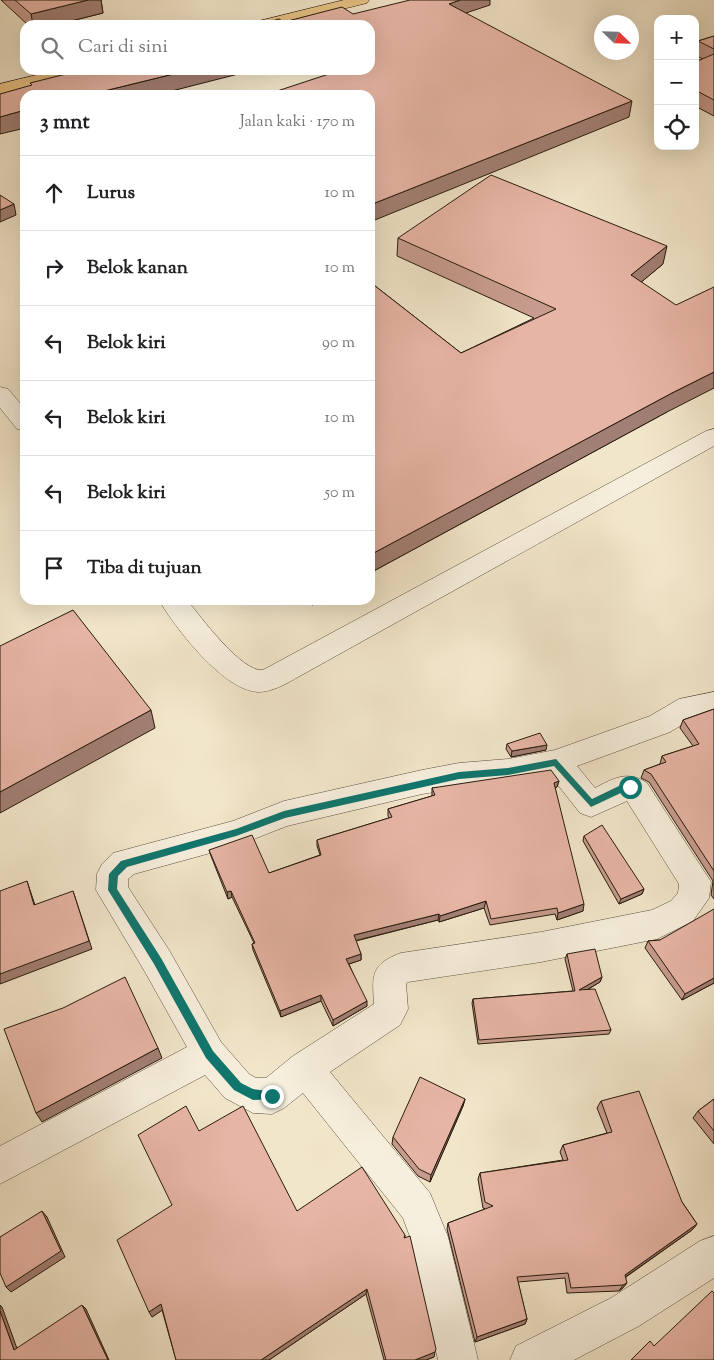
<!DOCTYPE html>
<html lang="id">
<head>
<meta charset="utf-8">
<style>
	:root { --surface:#fff; --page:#f6f6f6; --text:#202124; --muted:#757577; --line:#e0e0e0 }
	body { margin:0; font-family:"Sorts Mill Goudy",serif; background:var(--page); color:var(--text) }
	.controls { position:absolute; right:15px; top:15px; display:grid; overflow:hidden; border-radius:10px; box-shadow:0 5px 20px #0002 }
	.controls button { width:45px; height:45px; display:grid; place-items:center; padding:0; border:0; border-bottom:1px solid var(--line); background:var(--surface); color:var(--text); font:25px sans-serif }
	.compass { position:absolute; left:594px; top:15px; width:45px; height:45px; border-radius:50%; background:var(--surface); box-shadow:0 5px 20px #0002; rotate:113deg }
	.stop { position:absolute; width:15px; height:15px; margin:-11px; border:4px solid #0f766e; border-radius:50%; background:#fff }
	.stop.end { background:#0f766e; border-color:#fff; box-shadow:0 1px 5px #0008 }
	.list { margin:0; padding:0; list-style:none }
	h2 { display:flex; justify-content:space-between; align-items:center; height:65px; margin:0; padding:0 20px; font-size:21px }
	h2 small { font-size:16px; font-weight:400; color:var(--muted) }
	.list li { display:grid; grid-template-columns:32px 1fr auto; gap:15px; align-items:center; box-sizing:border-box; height:75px; padding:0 20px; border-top:1px solid var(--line) }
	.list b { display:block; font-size:19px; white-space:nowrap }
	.list em { font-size:16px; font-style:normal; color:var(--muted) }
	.icon { flex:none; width:28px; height:28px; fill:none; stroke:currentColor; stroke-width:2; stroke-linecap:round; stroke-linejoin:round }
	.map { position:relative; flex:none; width:714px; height:1360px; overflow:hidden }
	.search { position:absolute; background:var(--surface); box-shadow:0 5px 20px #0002; left:20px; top:20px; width:355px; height:55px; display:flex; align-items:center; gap:12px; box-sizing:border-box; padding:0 18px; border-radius:15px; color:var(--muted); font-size:19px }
	.panel { position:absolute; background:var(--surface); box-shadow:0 5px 20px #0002; left:20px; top:90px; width:355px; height:515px; border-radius:15px }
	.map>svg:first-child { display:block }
</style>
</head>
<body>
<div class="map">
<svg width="714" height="1360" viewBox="0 0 714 1360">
	<rect width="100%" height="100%" fill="#f2e6ca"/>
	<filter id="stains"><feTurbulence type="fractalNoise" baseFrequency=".004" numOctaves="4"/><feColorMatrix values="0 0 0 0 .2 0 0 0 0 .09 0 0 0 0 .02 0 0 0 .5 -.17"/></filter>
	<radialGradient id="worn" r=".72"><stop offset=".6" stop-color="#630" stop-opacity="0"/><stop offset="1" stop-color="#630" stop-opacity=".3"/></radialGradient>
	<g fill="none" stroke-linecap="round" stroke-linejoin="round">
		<!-- minor casing -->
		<g stroke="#5a4e3e" stroke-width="1">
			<path id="minor" d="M0,387L8,389L25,409V431L17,429L0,408Z
				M714,429V446L298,677C286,684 272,692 258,692C224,691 175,628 159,600H187C200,616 242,673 263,670L706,431Z
				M714,692V714L695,717L670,732L577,766L595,788C614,778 628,770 647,783L711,882L709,898L693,921L657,939L541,962L408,982L406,984L408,1009L400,1025L330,1072L430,1193L448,1237L478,1360H438L410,1237L403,1218L303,1093L284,1108L272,1114L253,1113L225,1098L205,1075L0,1184V1146L187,1047L145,972L96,890L97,874L102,864L113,853L233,821L284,801L422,770L459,763L508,759L555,750L650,716L679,699ZM550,775L580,813L591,817L627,801L679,884L678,893L671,901L652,910L541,932L401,953C371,964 372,975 374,1004L293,1056L266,1078H256L249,1074L221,1042L169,950L128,887V879L134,874L236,846L287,826L422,794Z
				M714,1236V1278L639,1326L574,1360H510L516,1346L611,1298L700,1241Z"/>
		</g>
		<!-- major casing -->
		<g stroke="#281b0f" stroke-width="1">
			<path id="major" d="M344,0H369L367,3L278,25H252L255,22Z
				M57,70H84L82,73L0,94V84Z"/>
		</g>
		<!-- minor -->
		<use href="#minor" fill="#f7efdd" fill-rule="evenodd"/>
		<!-- major -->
		<use href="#major" fill="#e9c385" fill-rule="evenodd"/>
	</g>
	<!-- wall -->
	<path fill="#c79c8e" stroke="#281b0f" d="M1,0H101L103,13L55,25H28Z
		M714,36V116L695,106V62L703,59L695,55L698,41Z
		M398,238L663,264L641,282L667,412L370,573V282L461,353L534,318L397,256Z
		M307,600H321L312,605Z
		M714,709V899L711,895L713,881L649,782L641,778L644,770L660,764L662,756L693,746L680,728L683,720Z
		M507,744L546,750L511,757L506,749Z
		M559,781L557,787L555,788L583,911L557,920L555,914L490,925L484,908L439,922L438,920L356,941L361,954V960L349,964L367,1006L333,1026L321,1001L281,1017L253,950L252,944L254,943L232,897L228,899L211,856L209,850L269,873L320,855L317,846V840L389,818L388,816V809L432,796V788Z
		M584,836L644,889L642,894L619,904L583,841Z
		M660,940L714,983L682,1000L645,948L648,941Z
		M567,954L602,977L600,982L587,990L611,1030L609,1034L478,1044L472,1003L473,999L573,991L565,959Z
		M465,1099L463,1106L430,1182L418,1176L392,1144L393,1137Z
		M714,1099V1144L693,1118L698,1111Z
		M601,1101L682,1202L697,1224L692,1230L626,1277L623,1288L619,1291L567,1293L565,1278L518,1282L527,1319L525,1324L475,1342L447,1229L448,1223L485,1209L483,1208L478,1179L480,1173L563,1160L560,1152L563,1145L607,1133L597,1108Z
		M199,1131L297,1211L405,1235V1238L434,1357L426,1360H384L366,1294L269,1360H176L162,1310L152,1317L172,1206Z"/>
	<!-- shaded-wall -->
	<path fill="#a27f74" stroke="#281b0f" d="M88,0H101L103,13L55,25H33L31,14Z
		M460,0H490V5L448,19L449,4Z
		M190,70H254L156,95H105L104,91Z
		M632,101L629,117L370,222V205Z
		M25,110V128L0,134V117Z
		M14,204L16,215L0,222V210Z
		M667,246L663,264L627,294L631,275Z
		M714,372V388L667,412L370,573V555L672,393Z
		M312,600H321L312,605Z
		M151,710L155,728L0,813V792Z
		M547,745L546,750L511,757L512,751Z
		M559,781L557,787L552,789L554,783Z
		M27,881L38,914L34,905Z
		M644,889L642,894L619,904L621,899Z
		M73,891L92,949L0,984V974Z
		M231,891L232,897L228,899L227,892Z
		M486,901L484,908L439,922L440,916Z
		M584,904L583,911L557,920L558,913Z
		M439,914L438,920L354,941V935Z
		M361,954V960L346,965V959Z
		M602,977L600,982L578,995L579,990Z
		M714,978V983L682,1000L685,994Z
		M321,995V1001L281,1017L280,1011Z
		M367,1001V1006L333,1026V1020Z
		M158,1048L162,1058L42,1122L36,1113Z
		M465,1099L463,1106L430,1182L431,1175Z
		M42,1211L47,1217L65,1257L11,1292L6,1287Z
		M697,1224L692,1230L621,1280L625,1275Z
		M627,1283L623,1288L619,1291L623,1285Z
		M367,1289L366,1294L269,1360H261Z
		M161,1304L164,1309L152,1317L149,1312Z
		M0,1305L2,1307L19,1354L14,1350L0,1311Z
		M82,1305L86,1309L109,1360H108Z
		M527,1319L525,1324L475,1342L477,1337Z
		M435,1352L434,1357L426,1360H415Z"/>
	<!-- building -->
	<path fill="#e7b5a5" stroke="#281b0f" d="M15,0H88L31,14Z
		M410,0H460L449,4L632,101L370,205V95H265L341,70H370V25H257L279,19L284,22L342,7L353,14Z
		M714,36V49L698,41Z
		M714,54V100L695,90V62Z
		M73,70H190L104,91L109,95H25V110L0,117V94L32,85L30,83L74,72Z
		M491,175L667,246L631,275L676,305L714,287V372L672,393L370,555V282L461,353L556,309L398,238Z
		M0,195L14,204L0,210Z
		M73,610L151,710L0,792V646Z
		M714,709V871L651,774L644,770L666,762L662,756L699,744L683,720Z
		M540,733L547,745L512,751L507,744Z
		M551,770L559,781L554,783L584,904L558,913L557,908L491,919L486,901L440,916L439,914L354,935L361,954L346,959L367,1001L333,1020L321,995L280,1011L252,944L255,943L231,891L227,892L209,850L252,835L269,873L321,855L317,840L392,817L388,809L435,795L432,788Z
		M602,825L644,889L621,899L584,836Z
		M27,881L34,905L73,891L89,941L0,974V891Z
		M714,909V978L685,994L648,941L660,940Z
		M595,949L602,977L579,990L595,989L611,1030L479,1040L473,999L575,991L567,954Z
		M125,977L158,1048L36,1113L4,1029L63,1008Z
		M420,1077L465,1099L431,1175L419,1169L393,1137Z
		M639,1091L682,1202L697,1224L625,1275L627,1283L623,1285L571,1288L568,1273L517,1277L527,1319L477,1337L448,1223L493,1206L485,1202L480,1173L568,1160L563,1145L612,1132L601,1101Z
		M714,1099V1131L698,1111Z
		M186,1106L199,1131L243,1106L297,1211L362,1167L405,1235L404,1238L410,1236L436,1349L435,1352L415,1360H386L367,1289L261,1360H176L161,1304L149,1312L117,1240L172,1205L138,1135Z
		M42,1211L61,1251L6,1287L0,1273V1237Z
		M712,1291L714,1293V1360H631L650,1341L654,1346Z
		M82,1305L108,1360H0V1311L14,1350Z"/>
	<!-- route -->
	<path fill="#0f766e" d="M556,759L592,799L621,785H633L634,787L633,790L625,791L591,807L554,766L508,775L459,779L285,818L236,836L127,867L118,876L117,889L161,958L213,1051L241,1083L253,1089L275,1092V1099L253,1100L234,1090L206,1058L154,964L108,890L109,874L121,861L236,829L284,811L459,772L508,768Z"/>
	<rect width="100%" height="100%" filter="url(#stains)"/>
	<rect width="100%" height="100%" fill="url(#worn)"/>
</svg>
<div class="controls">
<button>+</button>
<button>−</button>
<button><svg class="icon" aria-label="locate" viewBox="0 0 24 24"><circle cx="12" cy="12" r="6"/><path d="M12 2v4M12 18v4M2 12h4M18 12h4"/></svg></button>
</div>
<svg class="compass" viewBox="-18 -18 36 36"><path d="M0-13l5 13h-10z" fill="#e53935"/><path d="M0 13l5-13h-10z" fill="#757577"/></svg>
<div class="stop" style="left:630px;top:787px"></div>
<div class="stop end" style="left:272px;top:1096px"></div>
<div class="search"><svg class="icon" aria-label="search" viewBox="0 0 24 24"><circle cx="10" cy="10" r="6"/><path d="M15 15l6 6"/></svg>Cari di sini</div>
<section class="panel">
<h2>3 mnt<small>Jalan kaki · 170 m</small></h2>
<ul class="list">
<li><svg class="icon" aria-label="ahead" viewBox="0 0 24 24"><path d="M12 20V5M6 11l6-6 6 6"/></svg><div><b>Lurus</b></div><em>10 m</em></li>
<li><svg class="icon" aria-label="right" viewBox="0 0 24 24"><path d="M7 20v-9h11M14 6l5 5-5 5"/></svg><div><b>Belok kanan</b></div><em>10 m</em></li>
<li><svg class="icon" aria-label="left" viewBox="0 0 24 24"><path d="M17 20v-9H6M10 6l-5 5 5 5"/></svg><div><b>Belok kiri</b></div><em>90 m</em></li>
<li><svg class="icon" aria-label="left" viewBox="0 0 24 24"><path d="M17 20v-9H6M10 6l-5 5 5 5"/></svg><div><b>Belok kiri</b></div><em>10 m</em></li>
<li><svg class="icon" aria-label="left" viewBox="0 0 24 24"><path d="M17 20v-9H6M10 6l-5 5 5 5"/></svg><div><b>Belok kiri</b></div><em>50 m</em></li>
<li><svg class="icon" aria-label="arrive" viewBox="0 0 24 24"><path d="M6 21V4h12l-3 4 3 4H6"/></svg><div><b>Tiba di tujuan</b></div></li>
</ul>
</section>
</div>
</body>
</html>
